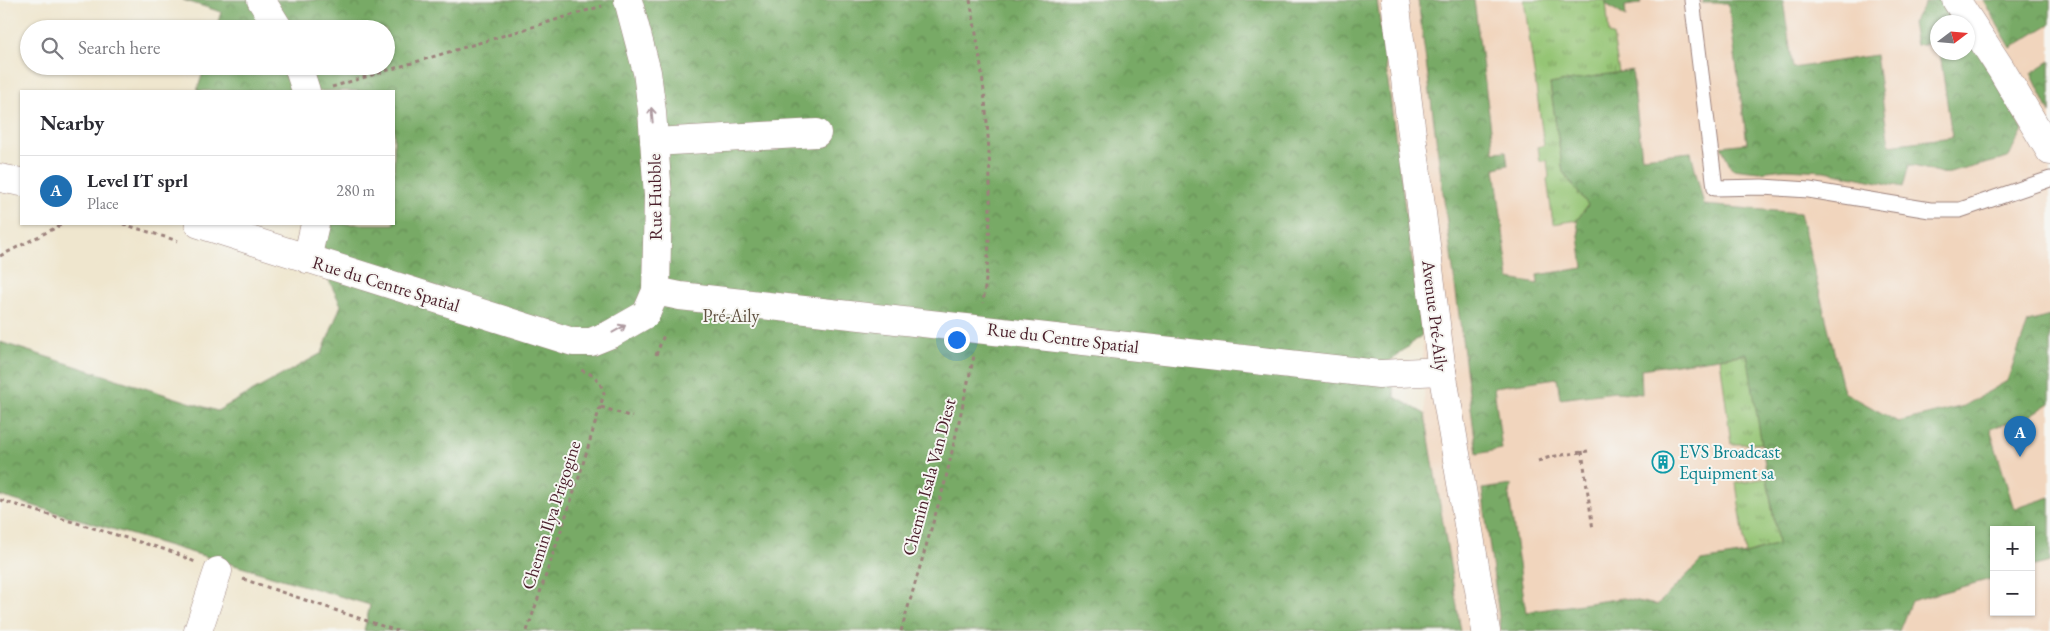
<!DOCTYPE html>
<html lang="en">
<head>
<meta charset="utf-8">
<style>
	:root { --surface:#fff; --page:#f2f2f3; --text:#2b2b33; --muted:#7c7c81; --line:#e1e1e2; --accent:#1f6fb2 }
	body { margin:0; font-family:"EB Garamond",serif; background:var(--page); color:var(--text) }
	.controls { position:absolute; right:15px; bottom:15px; display:grid; overflow:hidden; border-radius:0px; box-shadow:0 1px 4px #0004 }
	.controls button { width:45px; height:45px; display:grid; place-items:center; padding:0; border:0; border-bottom:1px solid var(--line); background:var(--surface); color:var(--text); font:25px sans-serif }
	.compass { position:absolute; left:1930px; top:15px; width:45px; height:45px; border-radius:50%; background:var(--surface); box-shadow:0 1px 4px #0004; rotate:74deg }
	.you { position:absolute; left:956px; top:339px; width:18px; height:18px; margin:-12px; border:4px solid #fff; border-radius:50%; background:#1a73e8; box-shadow:0 0 0 8px #1a73e833 }
	.badge { display:grid; place-items:center; width:32px; height:32px; border-radius:50%; background:var(--accent); color:#fff; font-size:16px; font-weight:700 }
	.pin { position:absolute; translate:-50% -41px; filter:drop-shadow(0 1px 2px #0008) }
	.pin::after { content:''; position:absolute; top:26px; width:18px; height:15px; background:inherit; clip-path:polygon(0 0,100% 0,50% 100%) }
	.list { margin:0; padding:0; list-style:none }
	h2 { display:flex; justify-content:space-between; align-items:center; height:65px; margin:0; padding:0 20px; font-size:21px }
	h2 small { font-size:16px; font-weight:400; color:var(--muted) }
	.list li { display:grid; grid-template-columns:32px 1fr auto; gap:15px; align-items:center; box-sizing:border-box; height:70px; padding:0 20px; border-top:1px solid var(--line) }
	.list b { display:block; font-size:19px; white-space:nowrap }
	.list p { margin:0; font-size:16px; white-space:nowrap; color:var(--muted) }
	.list em { font-size:16px; font-style:normal; color:var(--muted) }
	.icon { flex:none; width:28px; height:28px; fill:none; stroke:currentColor; stroke-width:2; stroke-linecap:round; stroke-linejoin:round }
	.map { position:relative; flex:none; width:2050px; height:631px; overflow:hidden }
	.search { position:absolute; background:var(--surface); box-shadow:0 1px 4px #0004; left:20px; top:20px; width:375px; height:55px; display:flex; align-items:center; gap:12px; box-sizing:border-box; padding:0 18px; border-radius:28px; color:var(--muted); font-size:19px }
	.panel { position:absolute; background:var(--surface); box-shadow:0 1px 4px #0004; left:20px; top:90px; width:375px; height:135px; border-radius:0px }
	.map>svg:first-child { display:block }
</style>
</head>
<body>
<div class="map">
<svg width="2050" height="631" viewBox="0 0 2050 631">
	<defs>
		<pattern id="grass-tufts" width="24" height="20" patternUnits="userSpaceOnUse" patternTransform="scale(1.25)"><rect width="24" height="20" fill="#95c574"/><path d="M3 7l-1-3M5 7V3M7 7l1-3M15 17l-1-3M17 17v-4M19 17l1-3" fill="none" stroke="#7c9f5f"/></pattern>
		<pattern id="forest-crowns" width="20" height="18" patternUnits="userSpaceOnUse" patternTransform="scale(1.25)"><rect width="20" height="18" fill="#78aa66"/><path d="M2 6a3 3 0 1 1 6 0M12 15a3 3 0 1 1 6 0" fill="none" stroke="#648a54"/></pattern>
	</defs>
	<rect width="100%" height="100%" fill="#f6f6f2"/>
	<filter id="ink" filterUnits="userSpaceOnUse"><feTurbulence type="fractalNoise" baseFrequency=".02" numOctaves="2"/><feDisplacementMap in="SourceGraphic" scale="10" xChannelSelector="R" yChannelSelector="G"/><feConvolveMatrix kernelMatrix="1 2 1 2 8 2 1 2 1" color-interpolation-filters="sRGB"/></filter>
	<filter id="wash" filterUnits="userSpaceOnUse"><feTurbulence type="fractalNoise" baseFrequency=".0096" numOctaves="4" result="noise"/><feDisplacementMap in="SourceGraphic" scale="20" xChannelSelector="R" yChannelSelector="G"/><feGaussianBlur stdDeviation="1.12" result="paint"/><feColorMatrix in="noise" values="0 0 0 0 0 0 0 0 0 0 0 0 0 0 0 0 0 1.4 0 .05"/><feComposite in="paint" operator="in"/></filter>
	<g filter="url(#wash)">
		<rect width="100%" height="100%" fill="#efe6ce"/>
		<!-- built -->
		<path fill="#f1d5bd" fill-rule="evenodd" d="M1377,0H2050V631H1461L1425,414L1422,335ZM1938,22H1968V52H1938ZM1994,530H2031V612H1994Z"/>
		<!-- grass -->
		<path fill="url(#grass-tufts)" stroke="#707250" d="M1524,0H1606L1609,34L1613,35L1619,73L1550,84L1563,172L1588,205L1577,220L1553,224L1547,179L1549,177L1547,160L1540,161L1538,147L1544,145Z
			M1748,354L1762,444H1731L1720,358Z
			M1767,478L1778,544L1746,554L1736,483Z"/>
		<!-- forest -->
		<path fill="url(#forest-crowns)" stroke="#616448" d="M183,0H1377L1422,335L1389,362L1395,397L1425,414L1461,631H364L370,605L0,496V342L217,411L322,353L341,305L301,224H394V91H197L205,66H386V29H216L221,12Z
			M1418,0H1474L1494,152L1506,151L1508,165L1495,168L1509,279L1538,284L1537,275L1583,268L1577,220L1588,205L1563,172L1550,84L1632,70L1642,157L1691,152L1704,205L1800,213L1844,392L1898,422L1964,406L2007,381L2028,322L2050,316V403L2030,416L1990,429L2014,509L2050,497V562L2031,567V530H1994V578L1911,601L1899,631H1501L1482,489L1512,485L1509,495L1526,612L1623,598L1657,605L1701,561L1746,554L1778,544L1747,354L1641,369L1642,394L1615,392L1560,399L1557,378L1494,387L1502,449L1477,454Z
			M1606,0H1641L1640,4L1625,6L1626,17L1606,4Z
			M1704,0H1783L1793,68L1876,55L1889,145L1952,137L1940,53L1968,52V33L2023,130L2008,158L1946,174L1909,165L1903,187L1825,171L1785,169L1759,172L1732,169L1721,146L1747,143L1728,3H1702Z
			M1935,0H1948L1961,22H1938L1937,42L1916,45L1912,23L1925,3Z
			M1983,0H2050V24L2011,48Z
			M2050,61V113L2031,73Z"/>
	</g>
	<g filter="url(#ink)">
		<g fill="none" stroke-linecap="round" stroke-linejoin="round">
			<!-- service casing -->
			<g stroke="#9c827c" stroke-width="17">
				<path id="service" d="M1692,0L1715,188L1762,187L1809,190L1930,210H1960L2050,179"/>
			</g>
			<!-- minor casing -->
			<g stroke="#9c827c" stroke-width="29">
				<path id="minor" d="M261,0L279,29
					M1956,0L2001,69L2050,151
					M298,66L306,91
					M654,142L817,133
					M0,178L21,182
					M199,224L573,342H591L611,334L646,314L656,291L658,196L652,111L647,72L628,0
					M307,259L315,224
					M656,291L680,296L1379,374L1442,371
					M198,631L218,571"/>
			</g>
			<!-- tertiary casing -->
			<g stroke="#9c827c" stroke-width="29">
				<path id="tertiary" d="M1395,0L1442,371L1486,631"/>
			</g>
			<!-- path -->
			<path stroke="#9c827c" stroke-width="3" stroke-dasharray="4 4" stroke-linecap="butt" d="M970,0C989,99 997,203 983,303
				M332,87L602,6
				M123,224L178,241
				M0,256L63,224
				M656,355L664,335
				M601,407L632,417
				M1582,451L1593,530
				M1538,461L1550,457L1588,451
				M0,500L173,552L195,562
				M243,579L397,631
				M527,631L579,477L604,394C600,380 595,375 581,370
				M901,631L945,482L974,356"/>
			<!-- service -->
			<use href="#service" stroke="#fff" stroke-width="15"/>
			<!-- minor -->
			<use href="#minor" stroke="#fff" stroke-width="28"/>
			<!-- tertiary -->
			<use href="#tertiary" stroke="#fff" stroke-width="28"/>
		</g>
		<!-- one-way arrows -->
		<defs><path id="oneway-shaft" d="M-6 0H5M1.5-3L5.5 0L1.5 3" fill="none" stroke-width="1.6" stroke-linecap="round" stroke-linejoin="round" transform="scale(1.25)"/></defs>
		<g stroke="#ae9aa0">
			<use href="#oneway-shaft" transform="translate(652 115) rotate(-95)"/>
			<use href="#oneway-shaft" transform="translate(619 329) rotate(-29)"/>
		</g>
	</g>
	<!-- icons -->
	<defs>
		<g id="building-ring" transform="scale(1.125)"><circle r="9.5" fill="#f6f6f2" stroke="#0f9aa8" stroke-width="1.5"/><path d="M-4-6H4V6H1V3H-1V6H-4ZM-2.5-4.3h1.7v1.8h-1.7ZM.8-4.3h1.7v1.8H.8ZM-2.5-1h1.7V.8h-1.7ZM.8-1h1.7V.8H.8Z" fill="#0f9aa8"/></g>
	</defs>
	<g fill-rule="evenodd">
		<use href="#building-ring" x="1663" y="462"/>
	</g>
	<g text-anchor="middle" stroke-width="4" stroke-linejoin="round" paint-order="stroke">
		<!-- street labels -->
		<g font-size="18" fill="#4a1f2b" stroke="#f6f6f2">
			<text transform="translate(655 197) rotate(-91)" y="6">Rue Hubble</text>
			<text transform="translate(386 284) rotate(17)" y="6">Rue du Centre Spatial</text>
			<text transform="translate(1435 316) rotate(83)" y="6">Avenue Pré-Aily</text>
			<text transform="translate(1063 338) rotate(7)" y="6">Rue du Centre Spatial</text>
			<text transform="translate(929 477) rotate(-75)" y="6">Chemin Isala Van Diest</text>
			<text transform="translate(551 515) rotate(-72)" y="6">Chemin Ilya Prigogine</text>
		</g>
		<!-- park labels -->
		<g font-size="18" fill="#605141" stroke="#f6f6f2">
			<text x="731" y="322">Pré-Aily</text>
		</g>
		<!-- culture labels -->
		<g font-size="18" fill="#0d838f" stroke="#f6f6f2" text-anchor="start">
			<text x="1679" y="458">EVS Broadcast<tspan x="1679" dy="21">Equipment sa</tspan></text>
		</g>
	</g>
</svg>
<div class="controls">
<button>+</button>
<button>−</button>
</div>
<svg class="compass" viewBox="-18 -18 36 36"><path d="M0-13l5 13h-10z" fill="#e53935"/><path d="M0 13l5-13h-10z" fill="#7c7c81"/></svg>
<div class="you"></div>
<div class="pin badge" style="left:2020px;top:457px">A</div>
<div class="search"><svg class="icon" aria-label="search" viewBox="0 0 24 24"><circle cx="10" cy="10" r="6"/><path d="M15 15l6 6"/></svg>Search here</div>
<section class="panel">
<h2>Nearby<small></small></h2>
<ul class="list">
<li><span class="badge">A</span><div><b>Level IT sprl</b><p>Place</p></div><em>280 m</em></li>
</ul>
</section>
</div>
</body>
</html>
